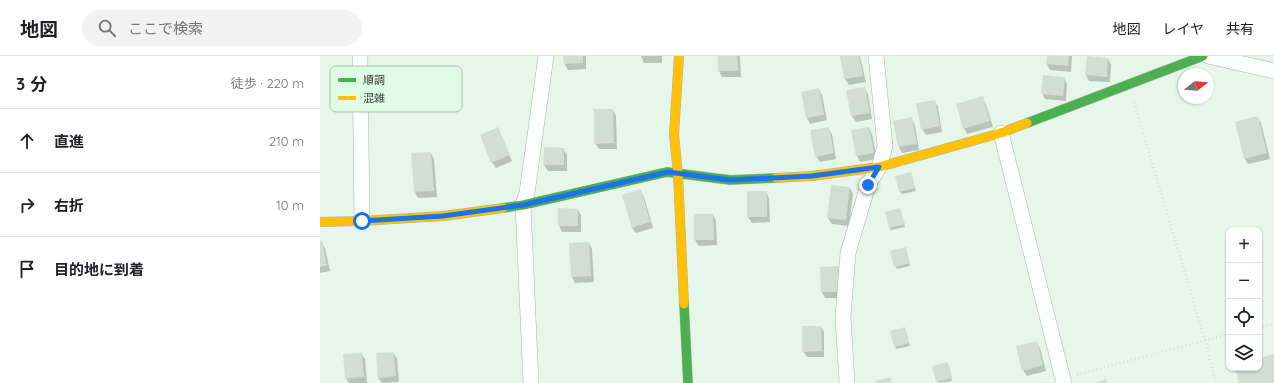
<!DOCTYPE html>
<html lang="ja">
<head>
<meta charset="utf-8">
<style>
	:root { --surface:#fff; --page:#f2f2f2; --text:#202124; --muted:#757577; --line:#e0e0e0 }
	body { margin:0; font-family:Quicksand,"Noto Sans JP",sans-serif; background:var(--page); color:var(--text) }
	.controls { position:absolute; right:12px; bottom:12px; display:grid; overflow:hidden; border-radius:8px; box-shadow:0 1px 3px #0004 }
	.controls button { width:36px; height:36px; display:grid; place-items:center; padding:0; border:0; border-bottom:1px solid var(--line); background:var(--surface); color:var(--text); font:20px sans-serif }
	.compass { position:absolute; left:858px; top:12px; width:36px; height:36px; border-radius:50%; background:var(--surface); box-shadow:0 1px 3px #0004; rotate:73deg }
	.stop { position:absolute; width:12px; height:12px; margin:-9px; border:3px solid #1a73e8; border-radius:50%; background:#fff }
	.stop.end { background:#1a73e8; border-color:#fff; box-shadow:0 1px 4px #0008 }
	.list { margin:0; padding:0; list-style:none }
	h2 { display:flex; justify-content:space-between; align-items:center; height:52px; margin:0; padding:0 16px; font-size:17px }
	h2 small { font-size:13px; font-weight:400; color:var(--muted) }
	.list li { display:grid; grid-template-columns:26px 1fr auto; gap:12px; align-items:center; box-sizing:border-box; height:64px; padding:0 16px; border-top:1px solid var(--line) }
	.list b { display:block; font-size:15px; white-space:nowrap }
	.list em { font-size:13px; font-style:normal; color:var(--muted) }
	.icon { flex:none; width:22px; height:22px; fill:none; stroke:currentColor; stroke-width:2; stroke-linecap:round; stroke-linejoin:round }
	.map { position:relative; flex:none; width:954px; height:327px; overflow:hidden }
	header { display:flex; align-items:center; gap:24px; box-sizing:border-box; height:56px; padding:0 20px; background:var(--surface); border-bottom:1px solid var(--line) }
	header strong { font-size:19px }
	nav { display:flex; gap:22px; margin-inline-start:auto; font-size:14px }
	.search { width:280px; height:36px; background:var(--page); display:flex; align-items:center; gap:10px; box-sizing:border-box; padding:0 14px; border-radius:22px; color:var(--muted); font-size:15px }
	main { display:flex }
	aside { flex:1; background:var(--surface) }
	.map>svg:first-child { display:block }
</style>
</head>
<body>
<header>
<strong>地図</strong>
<div class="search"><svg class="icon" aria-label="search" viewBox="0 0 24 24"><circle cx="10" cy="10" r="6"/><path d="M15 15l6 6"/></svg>ここで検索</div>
<nav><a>地図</a><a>レイヤ</a><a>共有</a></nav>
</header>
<main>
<aside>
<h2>3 分<small>徒歩 · 220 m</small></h2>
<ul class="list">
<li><svg class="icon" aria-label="ahead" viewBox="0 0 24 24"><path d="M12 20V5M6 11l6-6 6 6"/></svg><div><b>直進</b></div><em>210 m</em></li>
<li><svg class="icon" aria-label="right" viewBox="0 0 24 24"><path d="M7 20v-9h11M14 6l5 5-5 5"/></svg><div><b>右折</b></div><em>10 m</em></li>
<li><svg class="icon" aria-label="arrive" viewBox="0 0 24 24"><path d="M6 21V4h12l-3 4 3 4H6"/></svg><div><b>目的地に到着</b></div></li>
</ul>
</aside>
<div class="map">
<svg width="954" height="327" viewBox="0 0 954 327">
	<rect width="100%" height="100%" fill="#e6f6e9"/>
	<!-- shadow -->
	<path fill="#0003" d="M244,0H266V13L248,14L245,8Z
		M321,0H342V7H324Z
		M399,0H420L421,21H402L399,15Z
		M521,0H540L546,26L529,29L525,23Z
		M728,0H752L751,16L730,14L727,8Z
		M788,3L791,9L790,26L769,25L766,19Z
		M744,22L747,28L746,45L725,43L722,37Z
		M544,32L548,38L552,63L536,66L532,60L527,35Z
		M499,33L502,39L507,64L490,68L487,62Z
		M663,42L666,48L673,71L647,78L644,72Z
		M614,45L618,51L622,76L606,79L602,73Z
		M293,54L296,60L297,93H279L275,87Z
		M937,61L941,67L950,103L928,108L925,103Z
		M591,63L595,69L599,94L582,97L579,91L574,66Z
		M178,72L192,105L176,112L172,106Z
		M508,72L512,78L516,103L500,106L496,100Z
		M549,72L552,78L557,103L540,106L537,100L532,75Z
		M243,93L247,99V115H228L224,109Z
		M111,97L114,103L117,141L98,142L95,136L92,98Z
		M592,120L596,135L582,138L580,136Z
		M530,132L533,138L529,170L512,168L508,162Z
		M320,135L324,141L333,172L316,177L312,172Z
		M446,136L449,142L450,166L432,167L428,161Z
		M580,153L585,171L571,174L570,172Z
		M258,154L261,159V176H242L239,170Z
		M393,159L396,165L397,189L379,190L375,184Z
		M0,186H1L5,192L10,215L0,217Z
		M269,187L272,193L274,226L255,227L252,221Z
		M585,192L590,210L577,213L575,210Z
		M519,211L522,217L523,242H505L502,236Z
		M501,271L504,276V301H487L483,295Z
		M585,272L590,290L576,293L575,290Z
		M716,286L720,292L726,315L707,320L703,314Z
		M74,297L77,303L79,326L62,327L58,322Z
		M41,298L45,303L47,327H29L26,322Z
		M629,310L632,325L618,327L613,311Z"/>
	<!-- building -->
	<path fill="#d1ded4" d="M243,0H263V7L244,8Z
		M398,0H417L418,15H398Z
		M520,0H539L543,20L524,23Z
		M727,0H749L748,10L726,8Z
		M767,0L788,2L787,21L765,19Z
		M723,19L745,21L743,40L721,38Z
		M545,31L550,57L531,60L526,34Z
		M499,32L504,59L486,62L481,36Z
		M663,40L670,65L643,73L636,48Z
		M615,44L620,70L601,74L596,47Z
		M274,53H293L294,87L274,88Z
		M938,60L947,97L924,103L915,66Z
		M592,61L597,88L578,91L573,65Z
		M178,71L190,99L171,107L160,79Z
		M509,71L514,97L495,101L490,74Z
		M549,71L554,97L536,100L531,74Z
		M224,91L244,92V109H223Z
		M111,96L114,135L94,136L91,97Z
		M591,116L595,132L579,136L575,120Z
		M511,129L530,131L526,164L507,162Z
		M321,133L330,166L312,172L302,139Z
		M427,135H447V161H427Z
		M238,152L258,153V170H238Z
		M580,152L585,168L569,172L565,156Z
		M374,158H393L394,184H374Z
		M0,185H2L7,209L0,211Z
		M269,186L271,220L251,221L249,187Z
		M586,191L590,207L574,211L570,195Z
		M519,210L520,236H501L500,211Z
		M482,270H501L502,295L482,296Z
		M585,271L589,287L574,291L570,275Z
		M717,285L723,309L702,315L696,290Z
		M74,296L76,320L58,322L56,297Z
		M42,297L44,321L25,323L23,298Z
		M954,298V327H919L915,312H939V302Z
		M628,306L632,322L616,326L612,310Z
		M570,321L572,327H555V325Z
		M786,323L787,327H774Z"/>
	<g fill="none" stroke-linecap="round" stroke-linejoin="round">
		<!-- street casing -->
		<g stroke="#a9b5ab" stroke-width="16">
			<path id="street" d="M40,0L42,165
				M888,0L954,15
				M681,77L744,327
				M211,327L203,149L207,137L226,0
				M527,327L523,261L528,197L548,129L559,111L565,90L556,0"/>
		</g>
		<!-- fast casing -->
		<g stroke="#a9b5ab" stroke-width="10">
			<path id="fast" d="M707,67L883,0
				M183,152L203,149L347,116L410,124L456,122
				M364,248L368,327"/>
		</g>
		<!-- slow casing -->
		<g stroke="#a9b5ab" stroke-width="10">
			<path id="slow" d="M359,0L354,79L358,118L364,248
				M456,122L492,120L559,111L681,77L707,67
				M0,166L42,165L123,160L183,152"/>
		</g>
		<!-- path -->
		<path stroke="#d9dedb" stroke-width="2.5" stroke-dasharray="1 3" stroke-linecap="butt" d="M814,46L885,284L896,327
			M939,272L954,268
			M757,319L909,278
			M723,327L729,326"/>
		<!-- street -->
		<use href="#street" stroke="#fbfefc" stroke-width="15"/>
		<!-- fast -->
		<use href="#fast" stroke="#4caf50" stroke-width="9"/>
		<!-- slow -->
		<use href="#slow" stroke="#ffc107" stroke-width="9"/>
	</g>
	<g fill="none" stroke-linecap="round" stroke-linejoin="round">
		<!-- route -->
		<path stroke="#1a73e8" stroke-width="5" d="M42,165L123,160L203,149L348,116L410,124L492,120L559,111L548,129"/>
	</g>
	<!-- legend -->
	<rect x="10" y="10" width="132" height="46" rx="6" fill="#dffde5" stroke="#abc4b0" stroke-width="1"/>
	<rect x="18" y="22" width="18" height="4" fill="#4caf50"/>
	<rect x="18" y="40" width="18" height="4" fill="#ffc107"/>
	<g font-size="11" fill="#333f36">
		<text x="43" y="28">順調</text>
		<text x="43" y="46">混雑</text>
	</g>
</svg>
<div class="controls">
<button>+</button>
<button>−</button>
<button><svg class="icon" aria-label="locate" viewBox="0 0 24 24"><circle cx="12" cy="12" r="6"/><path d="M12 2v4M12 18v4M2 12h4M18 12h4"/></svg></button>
<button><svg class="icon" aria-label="layers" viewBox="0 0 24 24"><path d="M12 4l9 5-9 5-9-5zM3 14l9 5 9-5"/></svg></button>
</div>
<svg class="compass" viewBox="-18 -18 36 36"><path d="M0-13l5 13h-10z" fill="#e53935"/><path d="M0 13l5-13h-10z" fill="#757577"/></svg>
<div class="stop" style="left:42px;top:165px"></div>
<div class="stop end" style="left:548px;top:129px"></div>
</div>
</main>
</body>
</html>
